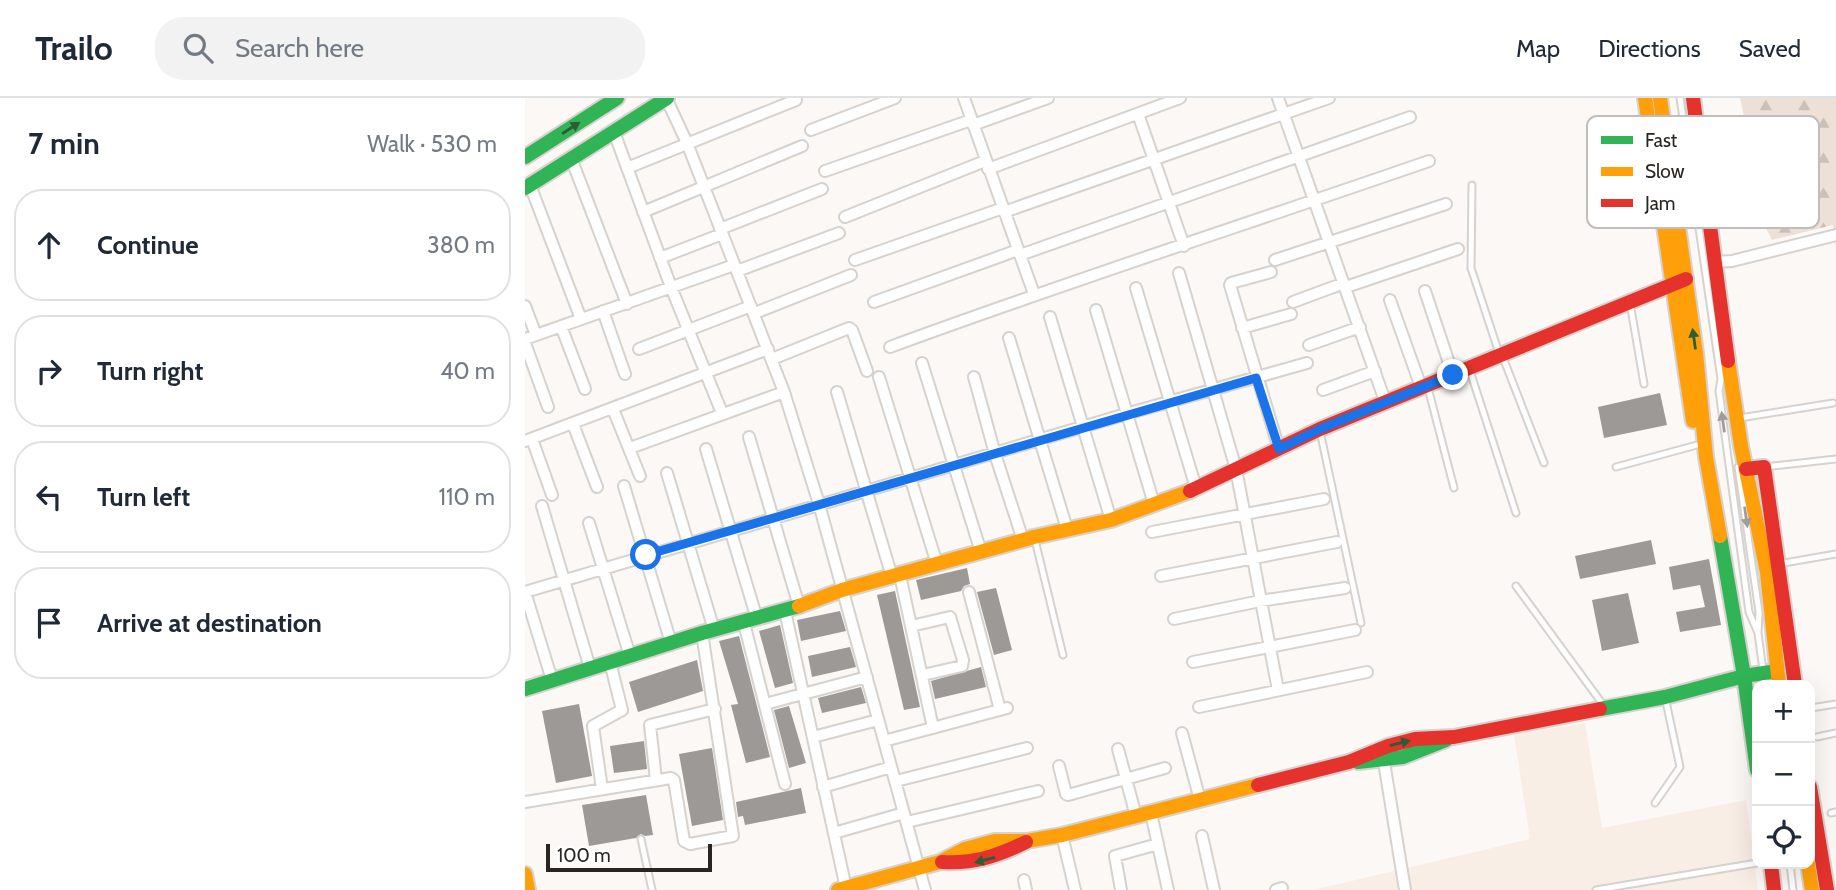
<!DOCTYPE html>
<html lang="en">
<head>
<meta charset="utf-8">
<style>
	:root { --surface:#fff; --page:#f2f2f3; --text:#1f2937; --muted:#747a83; --line:#e0e1e3 }
	body { margin:0; font-family:Cabin,sans-serif; background:var(--page); color:var(--text) }
	.controls { position:absolute; right:21px; bottom:21px; display:grid; overflow:hidden; border-radius:14px; box-shadow:0 7px 28px #0002 }
	.controls button { width:63px; height:63px; display:grid; place-items:center; padding:0; border:0; border-bottom:2px solid var(--line); background:var(--surface); color:var(--text); font:35px sans-serif }
	.scale { position:absolute; left:21px; bottom:18px; width:166px; box-sizing:border-box; padding-left:7px; border:4px solid #2a2521; border-top:0; font-size:19px; line-height:24px; white-space:nowrap; color:#2a2521; -webkit-text-stroke:5px #fff; paint-order:stroke }
	.stop { position:absolute; width:21px; height:21px; margin:-16px; border:5px solid #1a73e8; border-radius:50%; background:#fff }
	.stop.end { background:#1a73e8; border-color:#fff; box-shadow:0 2px 7px #0008 }
	.list { margin:0; padding:0; list-style:none }
	h2 { display:flex; justify-content:space-between; align-items:center; height:91px; margin:0; padding:0 28px; font-size:30px }
	h2 small { font-size:23px; font-weight:400; color:var(--muted) }
	.list li { display:grid; grid-template-columns:46px 1fr auto; gap:21px; align-items:center; box-sizing:border-box; height:112px; margin:0 14px 14px; padding:0 14px; border:2px solid var(--line); border-radius:28px }
	.list b { display:block; font-size:26px; white-space:nowrap }
	.list em { font-size:23px; font-style:normal; color:var(--muted) }
	.icon { flex:none; width:38px; height:38px; fill:none; stroke:currentColor; stroke-width:2; stroke-linecap:round; stroke-linejoin:round }
	.map { position:relative; flex:none; width:1311px; height:792px; overflow:hidden }
	header { display:flex; align-items:center; gap:42px; box-sizing:border-box; height:98px; padding:0 35px; background:var(--surface); border-bottom:2px solid var(--line) }
	header strong { font-size:33px }
	nav { display:flex; gap:38px; margin-inline-start:auto; font-size:24px }
	.search { width:490px; height:63px; background:var(--page); display:flex; align-items:center; gap:18px; box-sizing:border-box; padding:0 24px; border-radius:28px; color:var(--muted); font-size:26px }
	main { display:flex }
	aside { flex:1; background:var(--surface) }
	.map>svg:first-child { display:block }
</style>
</head>
<body>
<header>
<strong>Trailo</strong>
<div class="search"><svg class="icon" aria-label="search" viewBox="0 0 24 24"><circle cx="10" cy="10" r="6"/><path d="M15 15l6 6"/></svg>Search here</div>
<nav><a>Map</a><a>Directions</a><a>Saved</a></nav>
</header>
<main>
<aside>
<h2>7 min<small>Walk · 530 m</small></h2>
<ul class="list">
<li><svg class="icon" aria-label="ahead" viewBox="0 0 24 24"><path d="M12 20V5M6 11l6-6 6 6"/></svg><div><b>Continue</b></div><em>380 m</em></li>
<li><svg class="icon" aria-label="right" viewBox="0 0 24 24"><path d="M7 20v-9h11M14 6l5 5-5 5"/></svg><div><b>Turn right</b></div><em>40 m</em></li>
<li><svg class="icon" aria-label="left" viewBox="0 0 24 24"><path d="M17 20v-9H6M10 6l-5 5 5 5"/></svg><div><b>Turn left</b></div><em>110 m</em></li>
<li><svg class="icon" aria-label="arrive" viewBox="0 0 24 24"><path d="M6 21V4h12l-3 4 3 4H6"/></svg><div><b>Arrive at destination</b></div></li>
</ul>
</aside>
<div class="map">
<svg width="1311" height="792" viewBox="0 0 1311 792">
	<defs>
		<pattern id="forest-firs" width="22" height="20" patternUnits="userSpaceOnUse" patternTransform="scale(1.75)"><rect width="22" height="20" fill="#ece0d7"/><path d="M5 1l3.5 6h-7zM16 11l3.5 6h-7z" fill="#cbc0b8"/></pattern>
	</defs>
	<rect width="100%" height="100%" fill="#fbf8f5"/>
	<!-- built -->
	<path fill="#f8eee5" d="M1060,625L1077,730L1221,702L1233,792H788L1005,741L989,636Z"/>
	<!-- forest -->
	<path fill="url(#forest-firs)" d="M1215,0H1311V150L1308,127L1247,142L1227,102L1219,18Z"/>
	<!-- building -->
	<path fill="#9d9996" d="M1135,295L1142,327L1079,340L1073,309Z
		M1126,442L1131,466L1055,481L1050,458Z
		M1184,461L1196,527L1155,534L1151,514L1180,509L1175,487L1148,492L1144,469Z
		M442,470L445,486L439,488L436,493L396,502L391,482Z
		M471,490L487,552L469,557L452,494Z
		M370,493L395,609L379,612L352,497Z
		M1103,495L1114,545L1077,553L1067,502Z
		M315,513L321,533L276,543L272,522Z
		M255,527L268,585L250,590L234,533Z
		M214,538L245,659L221,665L206,607L213,606L194,543Z
		M325,549L331,569L287,579L283,558Z
		M172,562L178,593L113,614L104,584Z
		M456,569L461,589L410,601L406,583Z
		M336,589L341,605L297,615L293,600Z
		M54,606L67,678L31,685L17,613Z
		M264,608L281,665L264,670L249,612Z
		M119,643L122,671L89,675L85,648Z
		M187,650L198,722L167,728L154,656Z
		M276,690L281,715L220,727L218,718L213,719L211,704Z
		M121,697L128,737L120,738L116,736L111,740L64,748L57,707Z"/>
	<g fill="none" stroke-linecap="round" stroke-linejoin="round">
		<!-- lane casing -->
		<g stroke="#d6d2ce" stroke-width="9">
			<path id="lane" d="M1155,0L1196,281L1194,293L1224,514L1233,535
				M947,87L946,170L974,255
				M1105,205L1119,286
				M977,257L1019,365
				M945,273L991,415
				M903,290L929,390
				M1215,320L1308,305
				M795,333L836,525
				M1091,369L1172,347
				M1213,369L1234,514L1233,535L1240,587
				M1239,369L1311,361
				M510,442L538,557
				M1253,466L1311,456
				M991,488L1079,608
				M1286,610L1311,606
				M1292,639L1311,635
				M1130,705L1155,669L1140,599
				M1306,715L1311,714
				M116,741L127,792
				M1265,766L1268,792
				M1071,792L1232,765"/>
		</g>
		<!-- street casing -->
		<g stroke="#d6d2ce" stroke-width="14">
			<path id="street" d="M141,0L162,45L259,294L294,406L400,792
				M439,0L509,196
				M753,0L860,303
				M613,16L659,148
				M448,27L523,0
				M286,32L370,0
				M89,34L146,189L197,315
				M46,60L102,206
				M102,70L271,2
				M463,71L655,0
				M300,73L446,22
				M5,87L56,221
				M118,114L277,48
				M479,114L804,0
				M320,119L460,63
				M195,131L297,91
				M495,157L885,19
				M135,160L197,136
				M330,162L478,110
				M750,162L921,106
				M1189,164L1207,163L1311,137
				M212,173L314,135
				M746,174L706,185L705,187L754,351
				M654,175L711,371L753,592
				M821,189L933,151
				M611,190L671,390
				M900,193L928,277
				M865,202L896,289
				M349,204L493,152
				M768,204L819,185
				M0,208L11,237
				M571,212L629,406
				M78,213L100,276
				M230,215L326,177
				M525,219L586,422
				M36,228L60,291
				M717,230L766,216
				M484,240L542,431
				M0,241L209,167
				M0,245L23,309
				M784,247L835,229
				M365,249C544,183 725,125 904,63
				M114,251L226,208
				M247,261L324,230L327,232L342,273
				M397,265L456,454
				M354,279L412,466
				M449,279L470,356L498,442
				M798,292L850,273
				M312,294L367,479
				M88,311L115,378
				M48,326L72,389
				M224,339L274,508
				M7,341L27,397
				M0,343L243,251
				M105,350L259,294
				M181,351L232,521
				M142,375L189,532
				M99,388L146,545
				M17,408L65,570
				M64,425L105,558
				M627,434L799,401
				M375,477L408,630
				M636,478L812,444
				M0,494L601,316L782,265
				M0,494L27,582
				M444,494L475,612
				M260,513L321,790
				M649,521L735,503L820,490
				M219,525L260,686
				M386,528L425,519L438,562L437,568L398,577
				M668,564L830,532
				M240,606L342,579
				M674,609L842,574
				M657,635L675,702
				M288,639L353,622
				M359,643L482,610
				M593,651L611,718
				M859,664L880,792
				M534,668L541,696L543,697L640,670
				M131,682L125,627L190,611
				M371,683L502,650
				M298,689L366,669
				M77,691L68,628L97,612L85,564
				M0,704L146,680L149,682L159,743L165,746L208,738L177,535
				M626,715L643,792
				M382,724L513,693
				M309,735L379,715
				M537,737L550,792
				M677,738L689,792
				M499,782L501,792
				M596,792L590,758L633,746
				M751,792L757,790"/>
		</g>
		<!-- fast casing -->
		<g stroke="#d6d2ce" stroke-width="18">
			<path id="fast" d="M0,59L92,0
				M0,90L142,0
				M1195,438L1219,578L1232,672
				M0,591L177,535L274,508
				M1075,611L1140,599L1219,578L1252,573
				M833,664L878,659L921,642"/>
		</g>
		<!-- slow casing -->
		<g stroke="#d6d2ce" stroke-width="18">
			<path id="slow" d="M1120,0L1168,323
				M1135,0L1171,255L1181,359L1195,438
				M1203,263L1216,348L1242,474L1254,587
				M274,508L317,492L509,439L586,422L665,393
				M1283,766L1287,792
				M0,776L3,792
				M313,792L415,764L440,751L470,743H502L537,737L733,687"/>
		</g>
		<!-- jam casing -->
		<g stroke="#d6d2ce" stroke-width="18">
			<path id="jam" d="M1168,0L1203,263
				M1221,371L1239,369L1270,587
				M665,393L795,331L1161,181
				M733,687L824,664L863,648L890,641L929,639L1075,611
				M1285,689L1302,792
				M417,764C448,766 473,758 501,744
				M1246,766L1249,792"/>
		</g>
		<!-- lane -->
		<use href="#lane" stroke="#fefefe" stroke-width="5"/>
		<!-- street -->
		<use href="#street" stroke="#fefefe" stroke-width="10"/>
		<!-- fast -->
		<use href="#fast" stroke="#30b455" stroke-width="14"/>
		<!-- slow -->
		<use href="#slow" stroke="#ff9f0a" stroke-width="14"/>
		<!-- jam -->
		<use href="#jam" stroke="#e5322d" stroke-width="14"/>
	</g>
	<!-- one-way arrows -->
	<defs><path id="oneway-solid" d="M-6-.8H1V-3.2L6.5 0L1 3.2V.8H-6Z" transform="scale(1.75)"/></defs>
	<g fill="#2c5e36">
		<use href="#oneway-solid" transform="translate(46 30) rotate(-33)"/>
		<use href="#oneway-solid" transform="translate(1169 241) rotate(-98)"/>
		<use href="#oneway-solid" transform="translate(875 645) rotate(-14)"/>
		<use href="#oneway-solid" transform="translate(460 762) rotate(166)"/>
	</g>
	<g fill="#9f9c9b">
		<use href="#oneway-solid" transform="translate(1198 324) rotate(-98)"/>
		<use href="#oneway-solid" transform="translate(1221 419) rotate(82)"/>
	</g>
	<g fill="none" stroke-linecap="round" stroke-linejoin="round">
		<!-- route -->
		<path stroke="#1a73e8" stroke-width="9" d="M121,457L731,280L754,351L795,331L928,277"/>
	</g>
	<!-- legend -->
	<rect x="1062" y="18" width="232" height="112" rx="10" fill="#fff" stroke="#bfbebc" stroke-width="2"/>
	<rect x="1076" y="38" width="32" height="8" fill="#30b455"/>
	<rect x="1076" y="69" width="32" height="9" fill="#ff9f0a"/>
	<rect x="1076" y="101" width="32" height="8" fill="#e5322d"/>
	<g font-size="19" fill="#2a2521">
		<text x="1120" y="49">Fast</text>
		<text x="1120" y="80">Slow</text>
		<text x="1120" y="112">Jam</text>
	</g>
</svg>
<div class="controls">
<button>+</button>
<button>−</button>
<button><svg class="icon" aria-label="locate" viewBox="0 0 24 24"><circle cx="12" cy="12" r="6"/><path d="M12 2v4M12 18v4M2 12h4M18 12h4"/></svg></button>
</div>
<div class="scale">100 m</div>
<div class="stop" style="left:121px;top:457px"></div>
<div class="stop end" style="left:928px;top:277px"></div>
</div>
</main>
</body>
</html>
